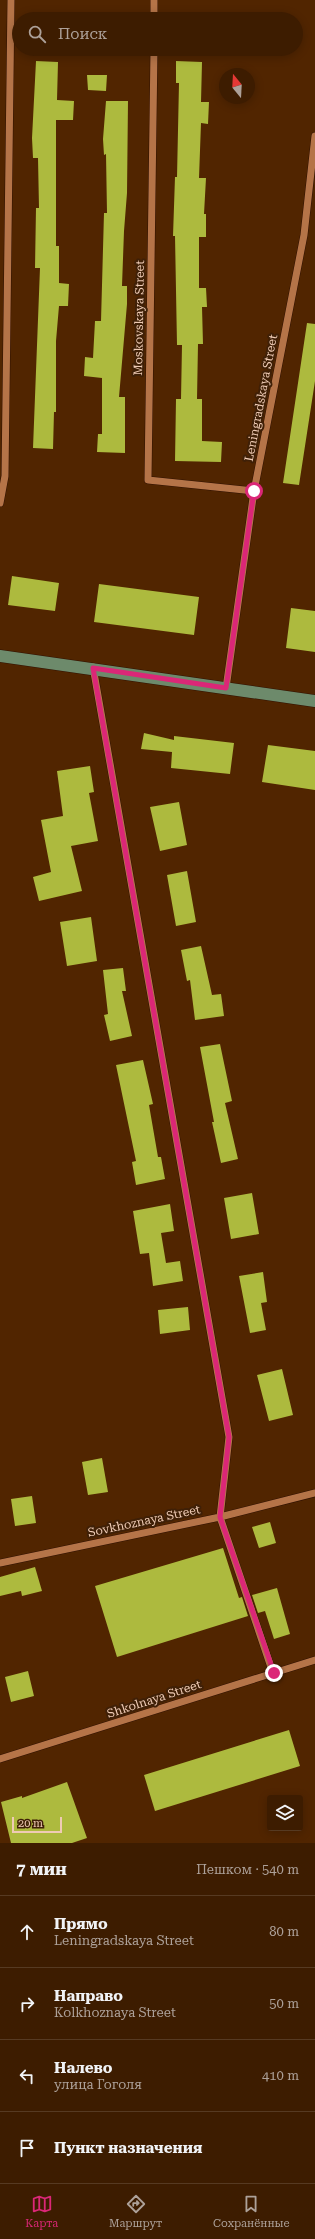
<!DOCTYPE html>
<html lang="ru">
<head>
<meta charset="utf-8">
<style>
	:root { --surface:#3d1c00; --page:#44250a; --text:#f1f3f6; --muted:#ada199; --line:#563a22; --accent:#db2777 }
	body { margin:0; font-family:"Roboto Serif",serif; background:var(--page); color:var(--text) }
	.controls { position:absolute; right:12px; bottom:12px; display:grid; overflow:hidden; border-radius:4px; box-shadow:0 2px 10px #0003 }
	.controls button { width:36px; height:36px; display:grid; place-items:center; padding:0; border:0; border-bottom:1px solid var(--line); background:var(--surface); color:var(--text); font:20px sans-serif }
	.compass { position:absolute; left:219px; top:68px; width:36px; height:36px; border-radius:50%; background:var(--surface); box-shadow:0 2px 10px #0003; rotate:342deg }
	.scale { position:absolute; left:12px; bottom:10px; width:50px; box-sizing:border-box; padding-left:4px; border:2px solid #efcbb5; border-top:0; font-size:11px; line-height:14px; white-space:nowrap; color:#efcbb5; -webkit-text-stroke:3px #3f2007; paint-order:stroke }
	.stop { position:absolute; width:12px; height:12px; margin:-9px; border:3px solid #db2777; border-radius:50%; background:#fff }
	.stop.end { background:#db2777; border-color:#fff; box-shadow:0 1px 4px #0008 }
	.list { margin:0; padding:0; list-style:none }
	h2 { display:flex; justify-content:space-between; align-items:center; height:52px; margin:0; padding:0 16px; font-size:17px }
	h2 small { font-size:13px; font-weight:400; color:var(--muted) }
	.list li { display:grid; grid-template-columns:26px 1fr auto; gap:12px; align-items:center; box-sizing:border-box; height:72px; padding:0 16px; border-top:1px solid var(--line) }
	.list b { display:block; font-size:15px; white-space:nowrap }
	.list p { margin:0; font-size:13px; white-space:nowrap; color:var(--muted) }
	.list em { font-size:13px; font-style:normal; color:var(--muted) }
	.icon { flex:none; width:22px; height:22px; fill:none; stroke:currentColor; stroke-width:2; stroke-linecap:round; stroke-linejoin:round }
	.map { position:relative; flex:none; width:315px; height:1843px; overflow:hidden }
	.search { position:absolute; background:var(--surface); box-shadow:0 2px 10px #0003; left:12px; right:12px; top:12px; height:44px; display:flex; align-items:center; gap:10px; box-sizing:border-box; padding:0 14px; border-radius:22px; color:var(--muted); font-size:15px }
	.sheet { height:340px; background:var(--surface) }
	nav { display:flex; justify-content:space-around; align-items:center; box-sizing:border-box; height:56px; border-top:1px solid var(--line); background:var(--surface); font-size:11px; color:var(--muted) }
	nav a { display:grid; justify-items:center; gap:2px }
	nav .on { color:var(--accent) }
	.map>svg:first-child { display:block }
</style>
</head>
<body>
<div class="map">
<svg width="315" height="1843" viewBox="0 0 315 1843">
	<rect width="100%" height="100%" fill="#512500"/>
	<!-- building -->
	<path fill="#adba3e" d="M36,61L58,62L57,100L74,101L73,120H56V246H59V283L69,284L68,306H59L56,341V412H54L53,449L33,448L40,268H35L36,208H39L38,158H33L32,138Z
		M176,61L202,62L201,102H209L208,124L201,123L199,178H206L204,214H206V237H199V288H206L207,307H202L203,344H198L197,399H202V441L222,442L221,462L175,461L176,399H181L182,345H177L175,236H173L175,177H177L179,83H176Z
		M87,75H107L106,91L88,90Z
		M106,101H128L127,193L124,231L122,286H127V304L119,397H125V453L97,452L98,434H102V378L84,376L85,357L93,358L95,321H101L104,213H107L106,154L104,155L103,139Z
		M307,323L315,324V381L299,485L283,483Z
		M12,576L59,583L55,611L8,605Z
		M99,584L199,597L194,635L94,622Z
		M291,608L315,611V652L286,648Z
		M144,733L174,740V736L234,743L230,774L171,768L172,752L141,749Z
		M268,745L315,751V790L262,782Z
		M90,766L94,792L89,793L98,841L71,846L82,891L39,901L33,877L51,872L41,820L63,816L57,771Z
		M179,802L187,845L160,851L150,807Z
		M187,871L196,922L176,926L167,875Z
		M91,917L97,961L67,966L60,922Z
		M201,946L212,995L221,994L224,1016L195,1020L190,980L187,981L181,950Z
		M123,968L126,991H122L132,1036L110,1041L104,1015L108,1014L103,970Z
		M220,1044L232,1101L225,1103L238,1159L221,1163L212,1122H214L200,1047Z
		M143,1060L153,1104L149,1105L158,1157H161L165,1179L136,1185L132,1162L136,1161L116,1065Z
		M252,1193L259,1234L231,1239L224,1198Z
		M170,1204L174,1231L161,1233L166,1263L180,1261L183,1281L153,1286L149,1253L140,1254L133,1211Z
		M263,1272L267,1302L261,1303L266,1330L250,1333L239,1276Z
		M188,1307L190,1330L160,1334L158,1310Z
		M282,1369L293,1415L269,1421L257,1375Z
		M102,1458L108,1492L88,1495L82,1462Z
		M32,1496L36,1523L15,1526L11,1499Z
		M270,1522L276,1543L259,1548L252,1527Z
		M223,1548L239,1598L242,1597L248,1616L117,1657L95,1586Z
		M35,1567L42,1591L22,1596L21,1591L0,1596V1577Z
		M277,1588L290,1634L274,1639L265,1611L258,1613L252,1595Z
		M28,1671L34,1696L11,1702L5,1677Z
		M289,1730L300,1766L155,1811L144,1775Z
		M67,1782L87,1838L72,1843H11L1,1802L22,1796V1798Z"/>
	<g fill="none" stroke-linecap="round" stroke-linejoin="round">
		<!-- minor casing -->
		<g stroke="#2f1100" stroke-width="8">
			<path id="minor" d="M154,19V0
				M154,49L148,480L254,491
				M0,503L5,476L11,0
				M93,667L229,1437L220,1517L273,1673
				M226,688L254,491L304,235L315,136
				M0,1563L220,1517L315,1493
				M0,1759L315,1660"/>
		</g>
		<!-- major casing -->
		<g stroke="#2f1100" stroke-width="13">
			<path id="major" d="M0,656L315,701"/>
		</g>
		<!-- minor -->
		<use href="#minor" stroke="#b57448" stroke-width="7"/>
		<!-- major -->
		<use href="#major" stroke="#6d8a6b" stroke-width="12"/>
	</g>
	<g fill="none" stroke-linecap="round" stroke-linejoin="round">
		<!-- route -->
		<path stroke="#db2777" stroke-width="5" d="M254,491L226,688L93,668L229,1437L220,1517L274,1673"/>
	</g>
	<g text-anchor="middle" stroke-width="4" stroke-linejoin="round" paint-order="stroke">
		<!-- street labels -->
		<g font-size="12" fill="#efcbb5" stroke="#3f2007">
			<text transform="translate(139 318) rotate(-89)" y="4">Moskovskaya Street</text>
			<text transform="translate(261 398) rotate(-79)" y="4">Leningradskaya Street</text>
			<text transform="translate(144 1521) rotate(-12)" y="4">Sovkhoznaya Street</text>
			<text transform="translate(154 1699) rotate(-18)" y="4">Shkolnaya Street</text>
		</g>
	</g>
</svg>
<div class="controls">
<button><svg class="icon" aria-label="layers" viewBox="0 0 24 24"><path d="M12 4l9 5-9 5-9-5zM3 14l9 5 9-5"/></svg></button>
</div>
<svg class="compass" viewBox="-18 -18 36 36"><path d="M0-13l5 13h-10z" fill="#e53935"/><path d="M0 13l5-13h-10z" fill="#ada199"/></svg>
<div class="scale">20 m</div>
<div class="stop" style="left:254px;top:491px"></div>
<div class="stop end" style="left:274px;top:1673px"></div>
<div class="search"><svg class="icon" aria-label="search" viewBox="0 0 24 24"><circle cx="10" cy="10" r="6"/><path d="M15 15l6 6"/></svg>Поиск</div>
</div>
<section class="sheet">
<h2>7 мин<small>Пешком · 540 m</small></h2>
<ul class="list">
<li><svg class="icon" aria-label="ahead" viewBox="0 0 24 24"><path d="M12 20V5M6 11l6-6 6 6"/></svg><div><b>Прямо</b><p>Leningradskaya Street</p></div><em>80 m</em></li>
<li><svg class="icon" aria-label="right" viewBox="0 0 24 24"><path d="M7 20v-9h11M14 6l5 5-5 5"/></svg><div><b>Направо</b><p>Kolkhoznaya Street</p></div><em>50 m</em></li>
<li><svg class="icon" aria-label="left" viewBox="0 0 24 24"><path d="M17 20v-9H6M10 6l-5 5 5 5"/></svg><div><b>Налево</b><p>улица Гоголя</p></div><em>410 m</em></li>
<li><svg class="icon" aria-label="arrive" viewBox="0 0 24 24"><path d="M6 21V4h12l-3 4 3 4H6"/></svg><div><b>Пункт назначения</b></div></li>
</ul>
</section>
<nav>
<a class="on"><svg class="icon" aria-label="map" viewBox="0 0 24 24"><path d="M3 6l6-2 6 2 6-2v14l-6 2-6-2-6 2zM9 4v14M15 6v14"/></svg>Карта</a>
<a><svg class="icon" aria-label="directions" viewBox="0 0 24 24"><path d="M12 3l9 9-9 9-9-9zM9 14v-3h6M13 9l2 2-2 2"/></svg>Маршрут</a>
<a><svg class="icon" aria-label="saved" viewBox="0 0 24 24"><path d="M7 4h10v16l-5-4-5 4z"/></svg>Сохранённые</a>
</nav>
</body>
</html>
